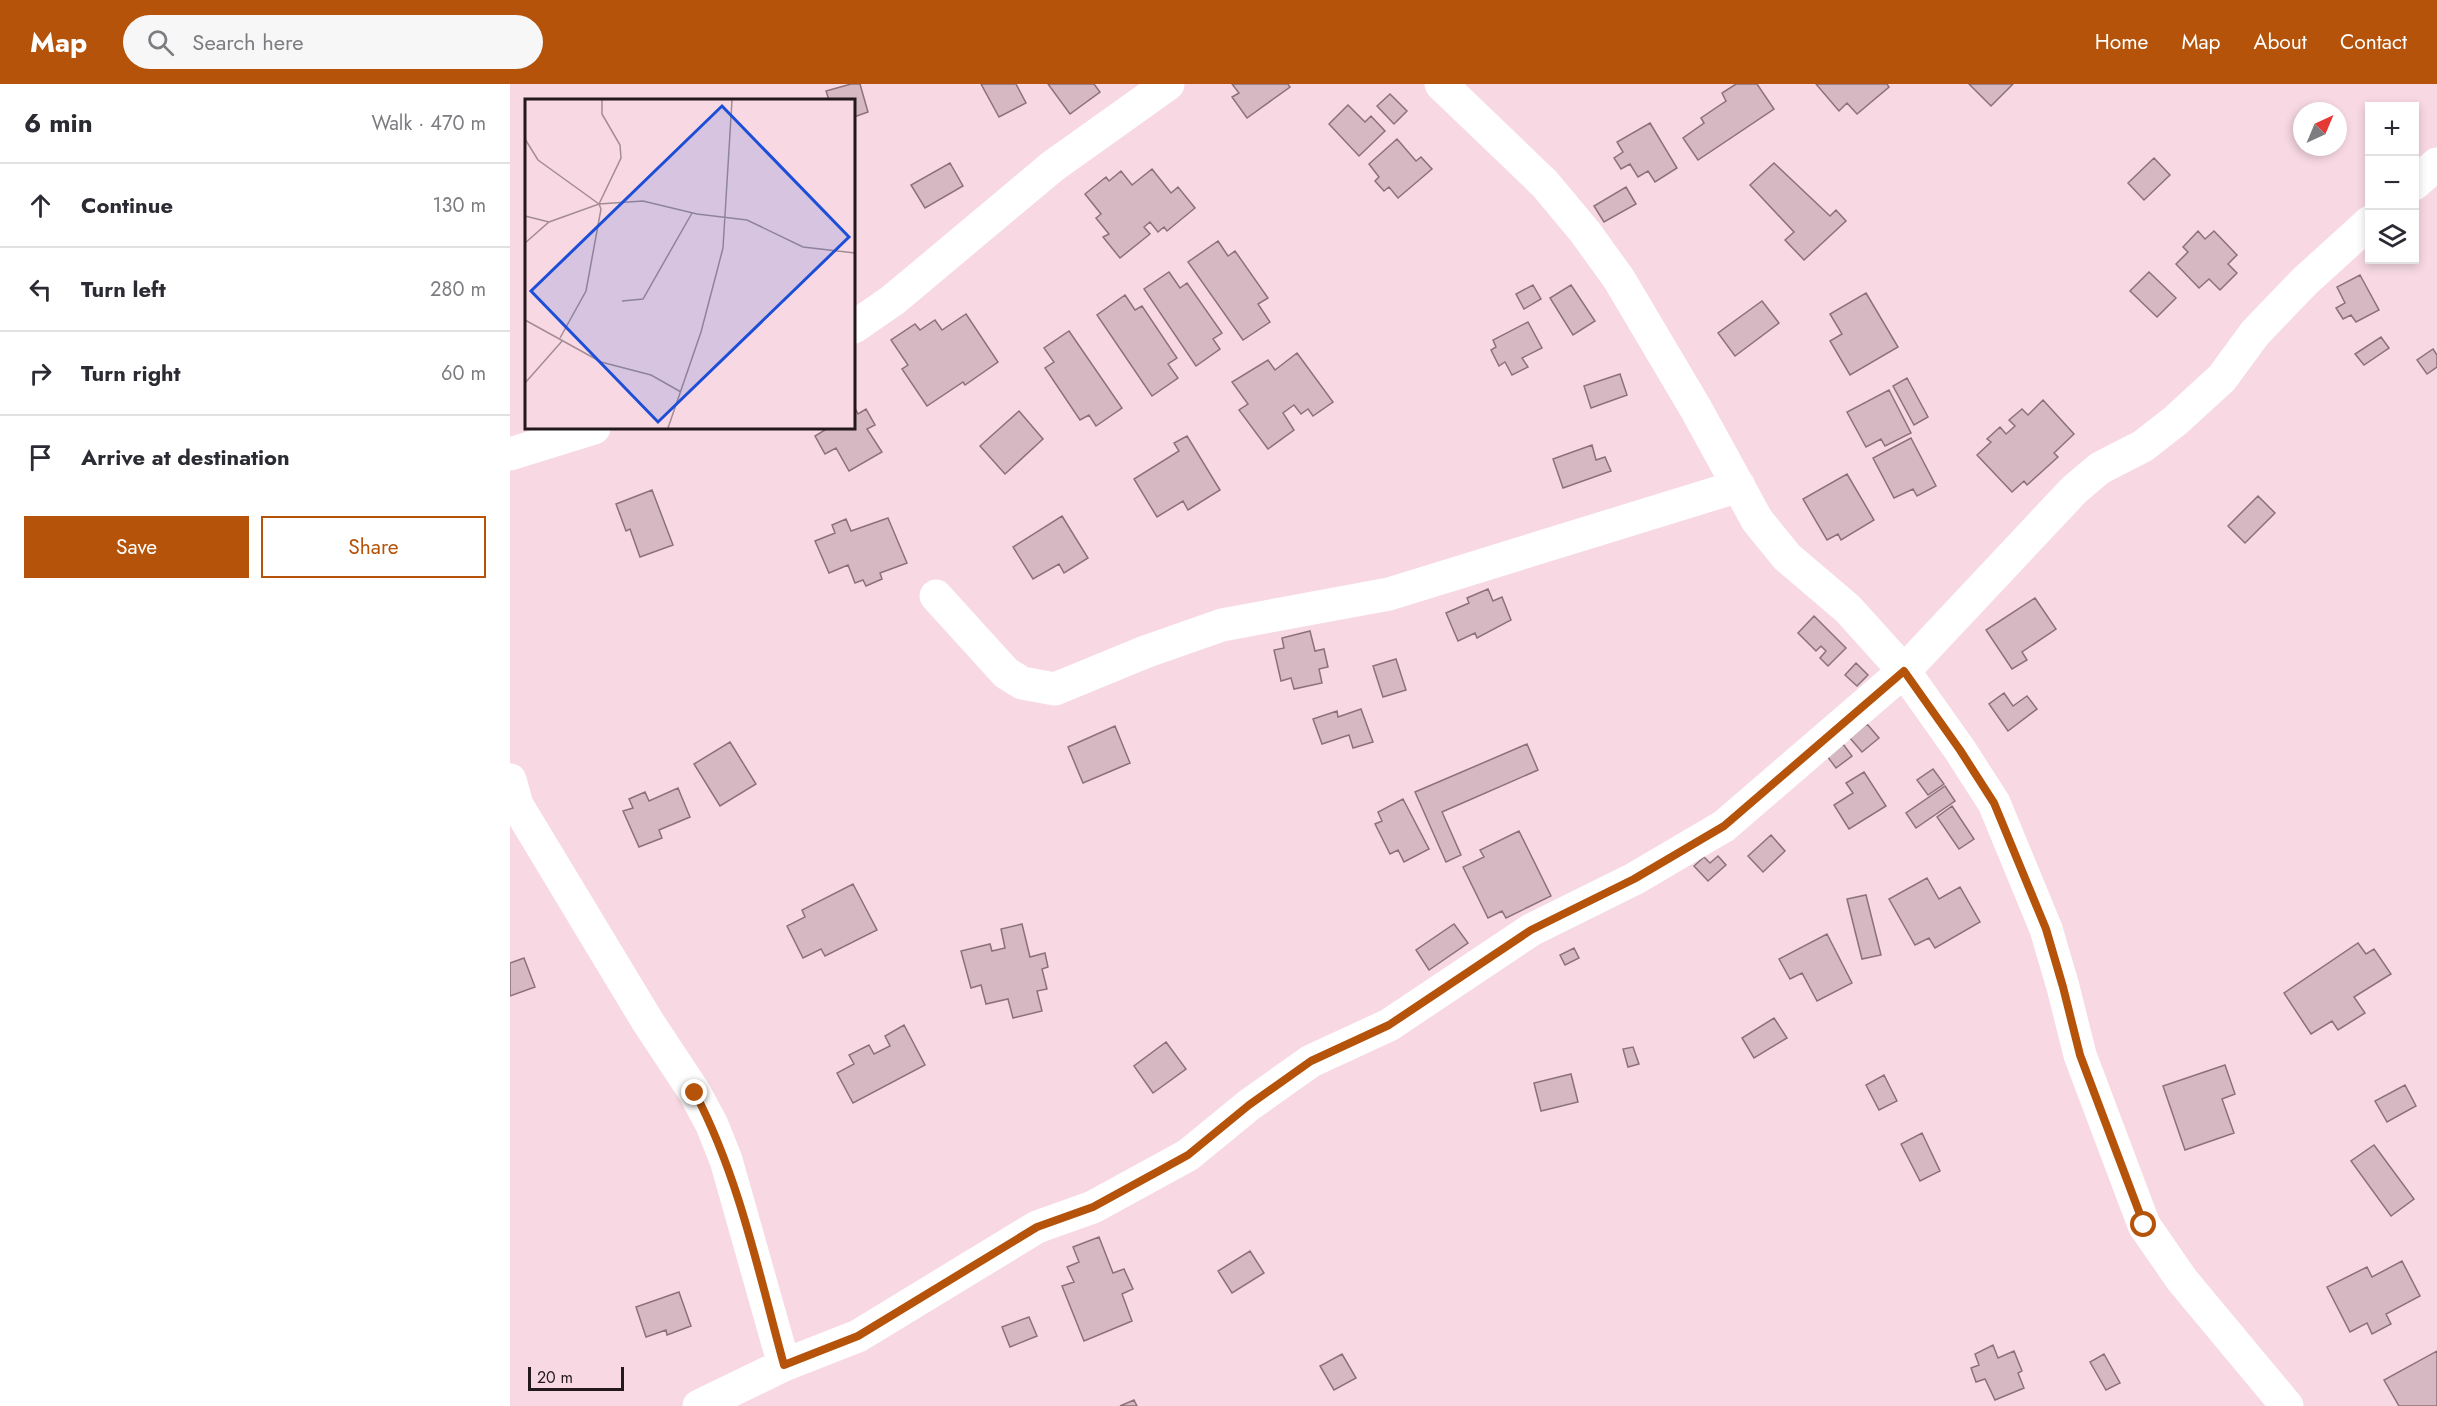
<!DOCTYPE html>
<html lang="en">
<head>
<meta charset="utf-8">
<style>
	:root { --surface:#fff; --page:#f7f7f7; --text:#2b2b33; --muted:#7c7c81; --line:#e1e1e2; --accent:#b45309 }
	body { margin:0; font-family:Jost,sans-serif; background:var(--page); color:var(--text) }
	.controls { position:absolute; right:18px; top:18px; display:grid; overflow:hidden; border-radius:0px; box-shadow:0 3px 9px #0003 }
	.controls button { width:54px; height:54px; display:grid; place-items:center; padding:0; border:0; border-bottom:2px solid var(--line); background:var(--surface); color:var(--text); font:30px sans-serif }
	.compass { position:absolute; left:1783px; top:18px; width:54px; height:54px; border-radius:50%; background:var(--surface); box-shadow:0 3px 9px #0003; rotate:44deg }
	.scale { position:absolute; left:18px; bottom:15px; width:96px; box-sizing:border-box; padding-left:6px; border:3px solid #23181c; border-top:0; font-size:16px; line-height:21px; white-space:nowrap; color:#23181c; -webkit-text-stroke:4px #f8d9e3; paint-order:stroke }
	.stop { position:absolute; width:18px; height:18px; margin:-14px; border:4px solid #b45309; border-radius:50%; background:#fff }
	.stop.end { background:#b45309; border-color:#fff; box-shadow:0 2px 6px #0008 }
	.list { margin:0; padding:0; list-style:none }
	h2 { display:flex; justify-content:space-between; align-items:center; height:78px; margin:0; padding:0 24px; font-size:26px }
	h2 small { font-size:20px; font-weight:400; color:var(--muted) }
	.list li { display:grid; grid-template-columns:39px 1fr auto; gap:18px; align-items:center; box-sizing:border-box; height:84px; padding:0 24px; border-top:2px solid var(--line) }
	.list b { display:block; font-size:22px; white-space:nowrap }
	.list em { font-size:20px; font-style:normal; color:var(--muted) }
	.actions { display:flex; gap:12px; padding:18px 24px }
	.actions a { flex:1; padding:14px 0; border:2px solid var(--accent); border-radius:0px; text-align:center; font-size:21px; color:var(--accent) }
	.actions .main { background:var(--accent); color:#fff }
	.icon { flex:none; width:33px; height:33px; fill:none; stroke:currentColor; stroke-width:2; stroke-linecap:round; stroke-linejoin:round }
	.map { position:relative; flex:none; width:1927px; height:1322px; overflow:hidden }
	header { display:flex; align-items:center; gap:36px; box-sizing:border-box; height:84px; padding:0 30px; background:var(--accent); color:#fff }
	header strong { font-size:28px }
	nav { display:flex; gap:33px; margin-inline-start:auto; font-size:21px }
	.search { width:420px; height:54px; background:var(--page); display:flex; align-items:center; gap:15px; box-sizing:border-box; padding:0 21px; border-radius:33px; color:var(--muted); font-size:22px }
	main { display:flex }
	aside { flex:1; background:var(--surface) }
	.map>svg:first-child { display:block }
</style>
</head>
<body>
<header>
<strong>Map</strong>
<div class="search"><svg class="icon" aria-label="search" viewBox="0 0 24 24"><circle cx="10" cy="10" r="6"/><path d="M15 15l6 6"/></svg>Search here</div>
<nav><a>Home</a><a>Map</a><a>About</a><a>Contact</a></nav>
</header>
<main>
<aside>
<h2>6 min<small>Walk · 470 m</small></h2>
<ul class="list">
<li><svg class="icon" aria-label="ahead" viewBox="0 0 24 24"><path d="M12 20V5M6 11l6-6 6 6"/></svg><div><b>Continue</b></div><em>130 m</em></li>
<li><svg class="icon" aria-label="left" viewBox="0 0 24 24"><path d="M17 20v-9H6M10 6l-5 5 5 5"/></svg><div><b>Turn left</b></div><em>280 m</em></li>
<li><svg class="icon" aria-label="right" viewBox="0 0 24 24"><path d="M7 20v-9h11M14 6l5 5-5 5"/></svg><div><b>Turn right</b></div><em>60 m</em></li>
<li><svg class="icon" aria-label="arrive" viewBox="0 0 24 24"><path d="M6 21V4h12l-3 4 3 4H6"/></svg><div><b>Arrive at destination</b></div></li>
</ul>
<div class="actions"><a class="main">Save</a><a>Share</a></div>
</aside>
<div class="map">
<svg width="1927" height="1322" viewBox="0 0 1927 1322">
	<rect width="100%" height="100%" fill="#f8d9e3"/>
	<!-- building -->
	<path fill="#d5b8c1" stroke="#8c717a" stroke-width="1.5" d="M341,0H350L358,28L344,33V16H319L316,7Z
		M471,0H506L516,19L489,33Z
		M538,0H584L590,8L560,30Z
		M722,0H778L780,3L737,34L722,13L729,9Z
		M1226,0H1247L1264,25L1188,76L1173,54L1194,39L1191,34L1216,17L1212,9Z
		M1306,0H1377L1379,3L1347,30L1337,19L1329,27Z
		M1459,0H1503L1481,22Z
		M880,10L897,27L884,40L867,22Z
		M838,21L855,38L861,32L875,47L849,72L819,40Z
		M1140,39L1167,84L1145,98L1138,87L1128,93L1120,80L1111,85L1104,74L1113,68L1107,58Z
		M887,55L906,77L911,73L922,85L888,114L879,103L874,107L865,97L869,93L859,80Z
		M1644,74L1660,91L1634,116L1618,99Z
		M440,79L453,102L415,124L401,101Z
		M1264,79L1320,132L1326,126L1336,137L1294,176L1275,156L1284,148L1240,101Z
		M642,85L661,109L668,103L685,124L657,147L654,143L648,148L640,138L634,143L640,150L610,174L593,153L599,150L586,134L591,130L575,110L596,93L599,97L611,87L622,101Z
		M1116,103L1126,120L1094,138L1084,122Z
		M1688,147L1695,155L1704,147L1727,171L1718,180L1727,189L1710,206L1699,195L1689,204L1666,180L1678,168L1673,163Z
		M708,157L718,172L725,167L758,214L748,220L760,238L733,256L678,178Z
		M659,188L670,204L677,199L712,249L703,255L710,265L686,282L634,205Z
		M1639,188L1666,214L1647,233L1620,207Z
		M1850,191L1869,226L1846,238L1841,231L1833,235L1826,224L1835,219L1827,203Z
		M1023,201L1031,215L1014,225L1006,210Z
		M1061,201L1085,237L1063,251L1040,214Z
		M1356,209L1388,263L1340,291L1320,257L1332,250L1320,230Z
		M615,211L625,226L632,222L667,274L658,280L668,294L642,312L587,231Z
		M1252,217L1269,239L1225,272L1208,249Z
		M456,230L488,278L455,301L453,298L417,322L392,285L398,281L381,256L405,240L410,246L425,236L432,246Z
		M1018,238L1032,264L1012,274L1018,283L1002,291L995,278L989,282L981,266L986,263L983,256Z
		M559,247L612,324L586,342L579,331L570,336L535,284L544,278L534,264Z
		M1871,253L1879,264L1854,281L1845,270Z
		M1923,265L1927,271V283L1917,290L1907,276Z
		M787,269L823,318L803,332L798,325L791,330L784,321L773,329L784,346L758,365L729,326L738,320L722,298L758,276L765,286Z
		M1110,290L1117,311L1081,324L1074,302Z
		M1397,294L1418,333L1404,341L1383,302Z
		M1379,306L1401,349L1375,362L1371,355L1356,363L1337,328Z
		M1533,316L1564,350L1544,369L1548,373L1517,401L1514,397L1502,408L1467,371L1481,358L1477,355L1490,343L1496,350L1505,342L1499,336L1512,325L1518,331Z
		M344,322L348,330L356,325L365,341L357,345L372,368L339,387L326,364L315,370L305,352L315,346L314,344H344Z
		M509,327L533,355L495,390L470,362Z
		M677,352L710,406L678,426L673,417L647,433L624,395L669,367L664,359Z
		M1401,354L1426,402L1407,412L1403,405L1384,414L1363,374Z
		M1082,361L1086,376L1095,373L1101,387L1053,404L1043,375Z
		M1337,390L1364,436L1331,456L1328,450L1317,456L1293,415Z
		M142,406L163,461L130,473L120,445L116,447L106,420Z
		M1748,412L1765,429L1735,459L1718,442Z
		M552,432L578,474L554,489L549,480L523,495L503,463Z
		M378,434L397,479L370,489L372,495L356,502L353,496L345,499L338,481L319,489L305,457L325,449L322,441L336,435L341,447Z
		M978,505L983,517L992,513L1001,536L967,554L965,549L948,557L936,529L959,519L957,514Z
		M1525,514L1546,545L1512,568L1517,576L1502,585L1476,546Z
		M1304,532L1336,564L1318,582L1310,574L1316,567L1311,562L1306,567L1288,549Z
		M800,547L805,567L814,565L818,583L809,585L812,599L784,605L781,594L771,597L764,566L774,564L772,554Z
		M886,575L896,606L873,613L863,582Z
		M1346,579L1358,591L1347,602L1335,591Z
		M1494,609L1503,622L1517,612L1527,625L1498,647L1479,620Z
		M851,625L863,658L843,664L839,651L812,660L803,635L827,627L828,633Z
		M1357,640L1369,654L1352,668L1340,654Z
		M605,642L620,679L573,699L558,663Z
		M220,658L246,700L210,722L184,680Z
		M1017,660L1028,686L932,728L951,771L936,778L905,708Z
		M1333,660L1342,672L1326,684L1317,672Z
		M1423,685L1434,700L1418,711L1407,696Z
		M1354,688L1376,722L1339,745L1324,721L1343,709L1336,699Z
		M1435,702L1445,717L1406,744L1396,729Z
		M168,704L180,733L149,746L152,754L129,763L113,727L123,724L119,715L135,708L139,717Z
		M893,715L919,765L894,778L888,766L880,770L865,740L872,737L868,728Z
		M1442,722L1464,755L1449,765L1427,733Z
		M1009,747L1041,812L996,834L992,827L978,834L953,783L974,773L970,766Z
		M1261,751L1275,767L1253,788L1238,772Z
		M1208,772L1216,781L1198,797L1184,782L1194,773L1200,779Z
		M1417,794L1429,815L1450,803L1470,838L1425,864L1419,854L1405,861L1379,815Z
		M343,800L367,846L315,872L311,865L293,874L277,842L295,833L292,826Z
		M1356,811L1371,871L1352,875L1337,815Z
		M512,840L520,873L535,869L538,883L532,885L537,905L527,907L532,927L503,934L498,915L476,920L471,901L461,904L451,867L480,860L482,867L495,864L491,845Z
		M944,840L958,859L919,886L906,866Z
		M1317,850L1342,899L1307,917L1292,889L1280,895L1269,875Z
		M1848,859L1856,870L1864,865L1881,890L1844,913L1855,929L1828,946L1822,937L1801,950L1774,909Z
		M1064,864L1069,874L1055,881L1050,871Z
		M14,874L25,903L0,912V879Z
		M1264,934L1277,954L1244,974L1232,954Z
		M394,941L415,981L343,1019L327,989L344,980L339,971L359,961L364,970L380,962L375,952Z
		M656,958L676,985L643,1009L624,982Z
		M1123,963L1129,980L1118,983L1113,965Z
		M1715,981L1725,1010L1712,1015L1724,1049L1675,1066L1653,1002Z
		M1061,990L1068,1018L1031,1027L1024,999Z
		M1374,991L1387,1017L1369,1026L1356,1001Z
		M1895,1001L1906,1022L1877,1038L1865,1017Z
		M1412,1049L1430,1087L1410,1097L1391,1060Z
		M1864,1061L1904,1115L1881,1132L1841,1077Z
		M589,1153L603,1189L614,1185L623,1205L612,1210L622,1237L574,1257L552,1202L564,1198L557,1183L569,1178L563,1163Z
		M740,1167L754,1189L722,1209L708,1187Z
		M1892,1177L1910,1212L1876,1230L1881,1240L1862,1250L1857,1239L1840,1248L1817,1203L1857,1183L1862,1193Z
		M169,1208L181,1242L157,1251L156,1246L136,1253L126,1223Z
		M519,1233L527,1252L500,1263L492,1243Z
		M1483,1261L1488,1274L1504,1267L1512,1287L1508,1289L1514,1304L1485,1316L1475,1295L1466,1298L1461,1284L1469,1281L1465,1270Z
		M1927,1267V1322H1889L1874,1296Z
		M832,1270L846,1294L824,1306L810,1282Z
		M1594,1270L1610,1299L1596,1306L1580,1278Z
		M624,1316L627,1322H610Z"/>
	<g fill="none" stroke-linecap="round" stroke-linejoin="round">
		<!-- street -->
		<path stroke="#fff" stroke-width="33" d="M931,0L1035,100L1075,148L1109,195L1186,325L1247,436L1277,473L1338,525L1394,587L1450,666L1484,719L1536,845L1553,903L1570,971L1634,1141L1672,1196L1777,1322
			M1904,100L1927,80
			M344,243L383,216L543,82L658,0
			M0,370L84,344
			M426,512L496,589L512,599L545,605L635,568L712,541L879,510L1229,402
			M0,696L7,721L138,938L185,1009L202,1041L216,1076L274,1281
			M189,1322L274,1281L348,1252L527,1143L583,1123L678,1071L739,1021L801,977L879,941L1021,846L1124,795L1214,742L1394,587L1564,406L1590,384L1633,362L1665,337L1712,294L1745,249L1795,197L1860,138"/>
	</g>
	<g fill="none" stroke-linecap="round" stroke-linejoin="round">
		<!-- route -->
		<path stroke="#b45309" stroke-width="8" d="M185,1009C229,1093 249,1190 274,1281L348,1252L527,1143L583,1123L678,1071L739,1021L801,977L879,941L1021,846L1124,795L1214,742L1394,587L1450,666L1484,719L1536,845L1553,903L1570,971L1634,1141"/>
	</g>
	<!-- overview -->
	<g transform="translate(15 15)">
		<rect width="330" height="330" fill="#f8d9e3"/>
		<path fill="none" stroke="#a38c93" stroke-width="1.5" d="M0,40L13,61L74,105M0,117L24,123M0,144L24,123L74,105L118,102L172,115L222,121L278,148L330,154M97,202L118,200L167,114M0,221L76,263L126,276L156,293M35,239L61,192L76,110L74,105L96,59L95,46L77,15V1M0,284L38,241M143,329L176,233L198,149L207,1"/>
		<path fill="#1d4ed8" fill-opacity="0.15" stroke="#1d4ed8" stroke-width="3" d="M197,7L324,138L133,323L6,192Z"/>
		<rect width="330" height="330" fill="none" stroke="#23181c" stroke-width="3"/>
	</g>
</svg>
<div class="controls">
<button>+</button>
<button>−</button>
<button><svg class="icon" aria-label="layers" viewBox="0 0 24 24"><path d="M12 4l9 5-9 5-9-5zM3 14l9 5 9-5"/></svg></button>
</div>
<svg class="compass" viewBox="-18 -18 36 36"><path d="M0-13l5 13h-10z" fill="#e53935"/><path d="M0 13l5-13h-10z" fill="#7c7c81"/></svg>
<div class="scale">20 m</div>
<div class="stop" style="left:1634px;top:1141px"></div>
<div class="stop end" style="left:185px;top:1009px"></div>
</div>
</main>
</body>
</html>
